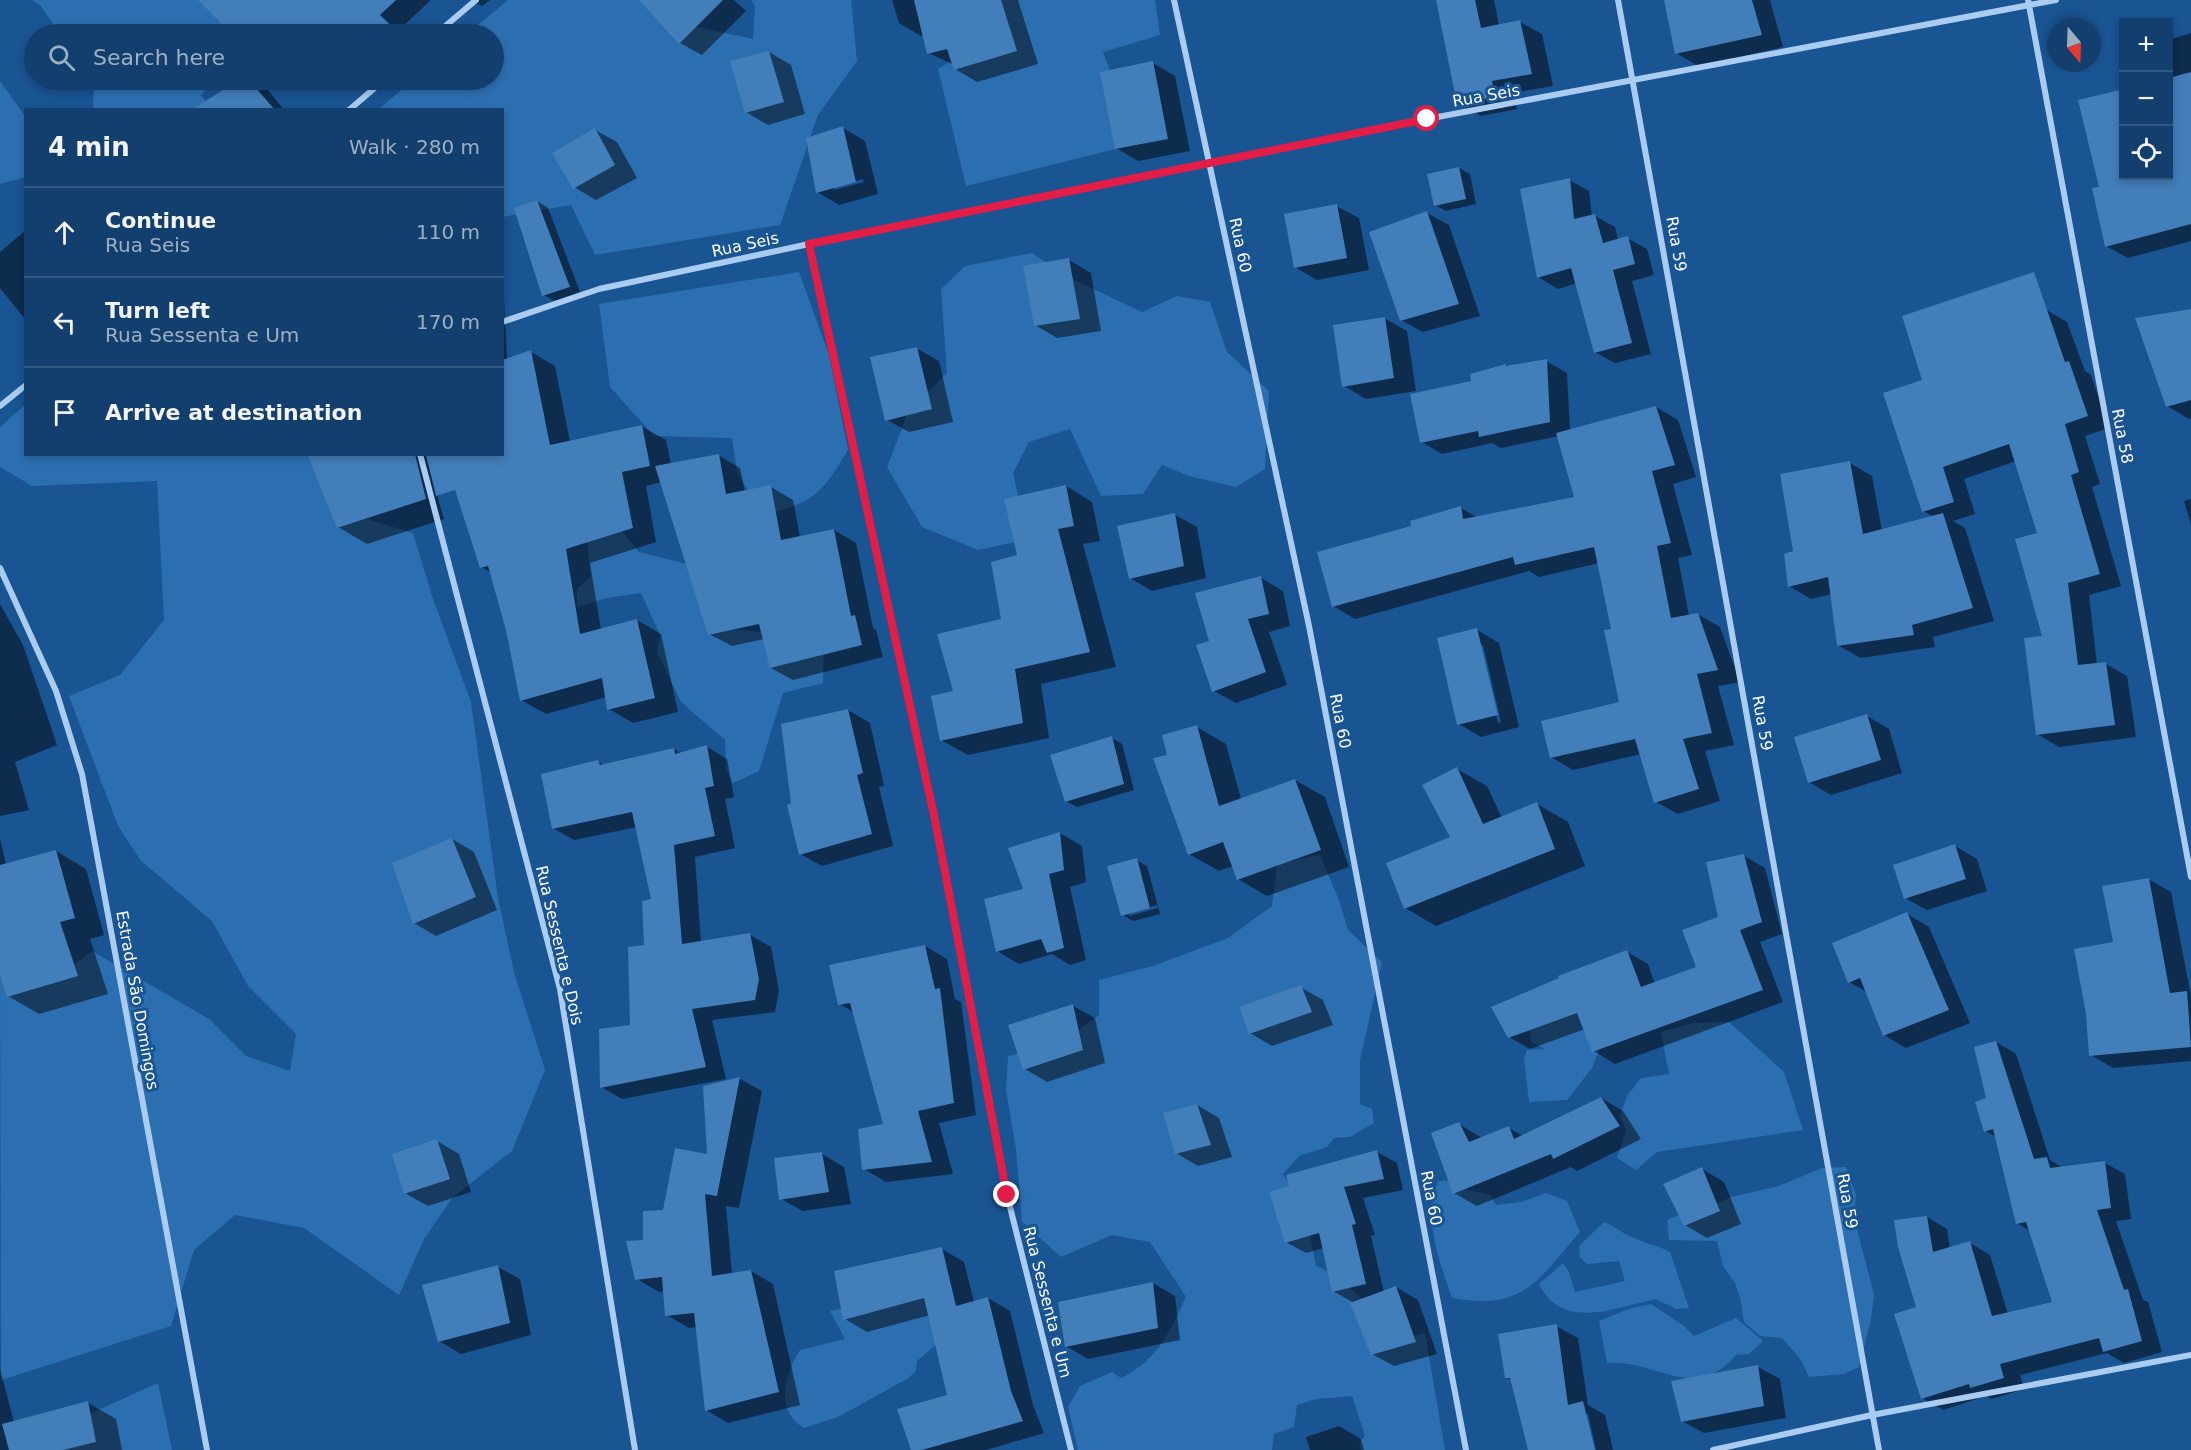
<!DOCTYPE html>
<html lang="en">
<head>
<meta charset="utf-8">
<style>
	:root { --surface:#133f6e; --page:#1c4673; --text:#f1f3f6; --muted:#9dafc2; --line:#325881 }
	body { margin:0; font-family:"DejaVu Sans",sans-serif; background:var(--page); color:var(--text) }
	.controls { position:absolute; right:18px; top:18px; display:grid; overflow:hidden; border-radius:0px; box-shadow:0 3px 9px #0003 }
	.controls button { width:54px; height:54px; display:grid; place-items:center; padding:0; border:0; border-bottom:2px solid var(--line); background:var(--surface); color:var(--text); font:30px sans-serif }
	.compass { position:absolute; left:2047px; top:18px; width:54px; height:54px; border-radius:50%; background:var(--surface); box-shadow:0 3px 9px #0003; rotate:161deg }
	.stop { position:absolute; width:18px; height:18px; margin:-14px; border:4px solid #e11d48; border-radius:50%; background:#fff }
	.stop.end { background:#e11d48; border-color:#fff; box-shadow:0 2px 6px #0008 }
	.list { margin:0; padding:0; list-style:none }
	h2 { display:flex; justify-content:space-between; align-items:center; height:78px; margin:0; padding:0 24px; font-size:26px }
	h2 small { font-size:20px; font-weight:400; color:var(--muted) }
	.list li { display:grid; grid-template-columns:39px 1fr auto; gap:18px; align-items:center; box-sizing:border-box; height:90px; padding:0 24px; border-top:2px solid var(--line) }
	.list b { display:block; font-size:22px; white-space:nowrap }
	.list p { margin:0; font-size:20px; white-space:nowrap; color:var(--muted) }
	.list em { font-size:20px; font-style:normal; color:var(--muted) }
	.icon { flex:none; width:33px; height:33px; fill:none; stroke:currentColor; stroke-width:2; stroke-linecap:round; stroke-linejoin:round }
	.map { position:relative; flex:none; width:2191px; height:1450px; overflow:hidden }
	.search { position:absolute; background:var(--surface); box-shadow:0 3px 9px #0003; left:24px; top:24px; width:480px; height:66px; display:flex; align-items:center; gap:15px; box-sizing:border-box; padding:0 21px; border-radius:33px; color:var(--muted); font-size:22px }
	.panel { position:absolute; background:var(--surface); box-shadow:0 3px 9px #0003; left:24px; top:108px; width:480px; height:348px; border-radius:0px }
	.map>svg:first-child { display:block }
</style>
</head>
<body>
<div class="map">
<svg width="2191" height="1450" viewBox="0 0 2191 1450">
	<rect width="100%" height="100%" fill="#195493"/>
	<!-- green -->
	<path fill="#2c6fb1" d="M32,0H218L258,34H60L40,5Z
		M508,0H671L679,23L753,39L755,6L751,0H851L857,61L818,115L780,225L595,255L571,205L503,217L502,110H378L413,80H494V34H467Z
		M988,0H1155L1160,35L1103,52L1136,144L966,186L938,69L999,32Z
		M94,80H215L201,95L211,109L93,110Z
		M0,81L25,116L26,177L0,184Z
		M1032,253L1072,279L1142,312L1177,296L1210,302L1227,352L1269,391L1265,469L1236,487L1189,476L1162,465L1143,494L1101,496L1070,429L1029,442L1013,473L1028,539L978,550L922,527L887,467L908,412L947,373L941,289L965,266Z
		M799,272L829,355L848,450C820,496 815,502 761,515L737,471L732,438L654,436L610,387L599,304Z
		M25,405L26,454L318,455L350,514L413,533L433,599L471,702L498,898L514,972L545,1070L512,1151L452,1198L424,1239L399,1295L304,1228L235,1215L194,1250L171,1326L1,1380L0,955L56,978L92,951L209,1019L246,1056L290,1071L296,1034L248,986L212,921L141,861L118,826L69,696L120,675L164,620L157,481L32,486L0,467V427Z
		M612,519L639,552L691,565L711,627L792,635L824,646L823,683L783,693L759,771L733,783L726,769L725,740L681,702L657,652L660,635L641,593L607,598L577,607V589L591,576L586,530Z
		M1320,855L1339,900L1348,930L1382,962L1360,1060V1104L1372,1109L1374,1123L1350,1137L1334,1138L1327,1147L1299,1156L1283,1174L1305,1209L1316,1266L1332,1273L1407,1337L1425,1333L1445,1450H1361L1359,1442L1365,1436L1352,1396L1316,1399L1297,1405L1294,1427L1274,1434L1272,1450H1078L1068,1407L1080,1386L1112,1372L1121,1378C1158,1360 1169,1332 1186,1297L1150,1242L1112,1235L1061,1257L1022,1222L1016,1149L1006,1090L1008,1056L1062,1042L1099,1015V980L1153,966L1228,938L1272,906L1277,864Z
		M1585,1011L1601,1046L1592,1068L1567,1100L1529,1102L1524,1058L1527,1050L1545,1049L1531,1042L1528,1016Z
		M1729,1022L1784,1072L1803,1130L1657,1152L1636,1170L1617,1158L1626,1130L1620,1116L1627,1096L1641,1078L1669,1074L1661,1032L1694,1023Z
		M1846,1167L1856,1195L1854,1217L1874,1295L1871,1319L1859,1367L1844,1374L1809,1377L1801,1360L1782,1338L1760,1336L1744,1322L1740,1297L1735,1283L1723,1266L1717,1241L1669,1240L1667,1220L1690,1210L1706,1209L1731,1197L1779,1186L1822,1168Z
		M1451,1180L1471,1191L1490,1195L1496,1205L1521,1202L1546,1193L1567,1201L1580,1232C1537,1281 1524,1311 1452,1298C1439,1260 1423,1220 1438,1181Z
		M1604,1222C1615,1226 1623,1234 1634,1238C1646,1244 1658,1245 1670,1252L1689,1308L1676,1309L1656,1299C1617,1307 1562,1332 1539,1284L1563,1263L1569,1272L1575,1292L1625,1281L1619,1261L1587,1264L1580,1257L1579,1246Z
		M921,1280L944,1338L917,1361L916,1371L907,1379L838,1417L804,1428C774,1411 785,1373 800,1350L845,1339L830,1311L856,1305Z
		M1651,1304L1684,1326L1694,1336L1736,1318L1763,1341L1749,1354L1736,1355C1695,1404 1656,1359 1607,1363L1599,1321L1628,1309Z
		M158,1383L172,1450H9Z"/>
	<!-- shadow -->
	<path fill="#0007" fill-rule="evenodd" d="M201,0H431L401,28L407,34H337L335,32L332,34H234Z
		M471,0H490L482,6Z
		M641,0H734L746,11L702,55L680,43Z
		M892,0H1018L1038,64L977,82L955,69L954,65L929,53L924,35L921,36L899,23Z
		M1438,0H1494L1499,26L1520,22L1542,34L1553,86L1513,93L1517,109L1481,116L1458,103Z
		M1666,0H1770L1783,47L1698,66L1676,53Z
		M2191,33V241L2128,258L2106,246L2101,188L2124,176H2168V40Z
		M769,52L791,65L805,114L768,125L746,112Z
		M1153,63L1175,76L1190,151L1138,161L1116,148Z
		M242,80H250L268,90L284,110L195,109Z
		M843,128L865,141L878,194L839,205L817,192ZM863,179L864,182L834,190V187Z
		M595,130L617,142L637,178L596,200L574,187Z
		M1459,168L1470,174L1476,204L1446,211L1435,205Z
		M1569,180L1589,191L1592,217L1595,216L1615,227L1618,240L1627,238L1647,249L1654,275L1632,281L1651,354L1615,363L1595,352L1577,283L1558,289L1538,277Z
		M537,201L548,208L580,292L554,301L544,295Z
		M1336,206L1359,218L1369,270L1317,280L1295,267Z
		M1427,213L1449,225L1480,316L1423,332L1401,320Z
		M26,230V320L0,288V252Z
		M502,260L507,360L531,352L555,366L570,442L641,426L666,440L671,464L718,455L740,468L745,492L771,487L793,500L800,537L834,530L856,543L873,628L876,630L883,657L793,680L771,668L764,639L732,646L709,634L662,482L646,486L656,542L590,563L601,630L637,620L661,634L678,712L633,723L609,709L607,697L546,714L521,700L508,629L492,573L481,567L502,454Z
		M1069,260L1091,273L1101,331L1057,338L1035,325Z
		M2045,309L2067,322L2085,371L2091,375L2109,428L2085,436L2100,484L2092,487L2121,586L2089,595L2097,665L2106,664L2127,676L2136,737L2059,747L2037,734L2044,638L2039,534L2016,461L1964,479L1975,514L1953,521L1965,528L1994,621L1933,637L1935,647L1861,658L1839,646L1832,594L1811,599L1789,586L1795,553L1850,463L1872,476L1882,531L1934,517L1923,511L1924,381Z
		M2191,311V418L2189,419L2167,406Z
		M1384,318L1407,331L1416,391L1366,399L1344,386Z
		M916,348L939,361L953,422L909,432L887,420Z
		M1546,361L1567,373L1570,431L1656,407L1678,420L1696,477L1673,484L1692,555L1678,558L1689,616L1697,614L1720,627L1740,682L1718,686L1734,745L1705,751L1720,801L1678,814L1656,802L1641,754L1573,770L1551,757L1621,703L1612,630L1599,563L1539,577L1529,571L1355,619L1333,606L1413,527L1461,508L1478,518L1575,498L1559,436L1501,448L1492,443L1442,454L1422,442L1472,382L1506,365L1509,367Z
		M307,454H425L444,519L367,544L338,527Z
		M1066,486L1092,502L1100,541L1083,544L1116,667L1041,684L1049,738L968,755L941,740L955,693L1002,620L1019,557Z
		M2191,499V524L2184,501Z
		M1175,515L1197,527L1206,578L1152,591L1130,578Z
		M1261,578L1283,591L1290,626L1269,632L1287,685L1236,703L1214,691L1211,642Z
		M0,604L23,645L57,745L15,762L29,810L0,816Z
		M1477,630L1499,643L1519,727L1481,737L1459,724ZM1480,645H1483L1501,722L1498,723Z
		M848,710L870,723L884,786L879,787L893,846L822,866L800,854L793,804Z
		M1867,716L1889,729L1902,773L1831,795L1809,782Z
		M1197,727L1226,744L1241,799L1295,780L1325,797L1349,867L1267,896L1238,879L1233,866L1219,871L1189,854L1169,756Z
		M1112,738L1122,744L1134,790L1077,807L1066,801Z
		M707,747L727,759L734,797L725,799L735,848L695,857L701,943L750,935L771,947L779,991L775,1012L712,1020L726,1079L622,1099L601,1087L632,1026L653,900L637,827L574,840L553,828L598,762L604,765L674,749L682,754Z
		M1457,769L1487,786L1502,818L1537,804L1568,822L1585,866L1436,926L1405,908L1452,838Z
		M1060,833L1082,846L1086,882L1070,887L1086,960L1070,965L1052,954L1019,964L997,951L1025,890Z
		M0,838L6,865L56,851L86,869L104,935L90,939L108,994L39,1014L8,996L0,969Z
		M452,839L474,852L497,910L436,936L414,923Z
		M1955,846L1977,859L1987,891L1927,910L1905,898Z
		M1744,856L1765,868L1782,934L1760,942L1783,1002L1615,1064L1594,1051L1585,1029L1530,1049L1509,1037L1627,952L1648,964L1655,984L1698,968Z
		M1136,860L1147,866L1160,914L1133,921L1123,915ZM1157,905L1158,908L1129,916V913Z
		M2148,879L2171,892L2191,996V1061L2113,1068L2091,1055L2115,943Z
		M1907,914L1929,927L1970,1023L1906,1048L1884,1035L1867,992L1849,982Z
		M925,946L947,959L955,999L961,1002L976,1115L939,1123L953,1174L886,1182L864,1169L885,1125L855,1013L840,1004Z
		M1300,987L1323,1000L1333,1025L1272,1046L1250,1033Z
		M1073,1006L1095,1018L1105,1063L1047,1082L1025,1069Z
		M1996,1042L2016,1054L2050,1160L2063,1168L2105,1163L2125,1174L2131,1219L2116,1221L2143,1300L2148,1302L2162,1352L2124,1363L2107,1353L2020,1375L2024,1389L1992,1399L1986,1396L1943,1410L1922,1398L1918,1308L1927,1217L1947,1229L1950,1249L1970,1243L1990,1255L2008,1314L2054,1303L2030,1231L2017,1223L1997,1137L1985,1131Z
		M740,1079L762,1091L739,1208L726,1206L732,1274L751,1271L773,1284L800,1405L728,1423L706,1410L697,1327L689,1328L667,1315L664,1291L659,1292L637,1279L644,1241L708,1156L704,1087Z
		M1601,1098L1623,1111L1641,1139L1577,1171L1571,1167L1477,1206L1454,1193L1459,1124L1482,1138L1509,1128L1523,1136Z
		M1197,1105L1219,1118L1232,1157L1198,1166L1176,1153Z
		M437,1141L459,1154L471,1192L428,1206L405,1193Z
		M1377,1152L1397,1163L1403,1190L1363,1198L1375,1235L1371,1236L1384,1292L1396,1287L1418,1300L1437,1354L1394,1366L1372,1354L1354,1303L1333,1291L1324,1248L1306,1253L1286,1242L1290,1187Z
		M822,1154L844,1167L851,1204L803,1211L781,1199Z
		M1702,1169L1724,1182L1741,1224L1707,1238L1685,1225Z
		M942,1249L964,1262L974,1302L988,1298L1010,1311L1033,1405L1044,1433L986,1450H912L949,1396L930,1315L867,1332L845,1319Z
		M498,1267L520,1279L531,1335L461,1354L439,1341Z
		M1153,1283L1175,1296L1180,1340L1088,1359L1066,1346Z
		M1556,1326L1578,1338L1588,1405L1605,1415L1613,1450H1596L1588,1414H1585L1593,1450H1529L1512,1381L1506,1377Z
		M1758,1367L1780,1379L1786,1418L1704,1433L1682,1421Z
		M0,1369L14,1422L88,1403L116,1419L122,1450H0Z
		M1339,1426L1361,1439L1364,1450H1310L1306,1437Z"/>
	<!-- building -->
	<path fill="#427eba" d="M198,0H396L380,15L400,34H232Z
		M639,0H723L679,44Z
		M914,0H1001L1017,51L954,70L947,49L927,54Z
		M1436,0H1475L1481,28L1520,20L1532,74L1492,81L1495,97L1457,104Z
		M1664,0H1752L1762,35L1675,54Z
		M769,51L784,102L745,113L730,61Z
		M1153,61L1168,139L1115,149L1100,72Z
		M2191,72V224L2105,247L2092,188L2099,187L2078,100L2124,89V176H2169V78Z
		M239,80H249L275,110H191Z
		M843,126L856,182L816,193L806,138Z
		M595,128L615,165L573,189L552,153Z
		M1459,167L1466,199L1434,206L1427,174Z
		M1570,178L1574,219L1595,214L1603,243L1628,236L1635,264L1613,270L1632,343L1594,353L1571,268L1537,278L1520,189Z
		M537,200L570,287L542,296L514,208Z
		M1337,204L1347,258L1294,268L1284,214Z
		M1427,211L1459,304L1400,321L1369,232Z
		M1069,258L1080,319L1034,326L1023,266Z
		M2034,272L2065,362L2069,361L2088,416L2065,424L2079,472L2071,475L2100,574L2068,583L2078,665L2106,662L2115,725L2036,735L2024,638L2042,636L2015,539L2037,533L2009,444L1943,467L1954,502L1922,512L1883,393L1922,380L1902,316Z
		M2191,309V400L2166,407L2135,318Z
		M1385,317L1394,378L1342,387L1333,325Z
		M917,347L932,409L885,421L870,357Z
		M531,350L550,445L642,425L650,466L622,472L633,528L566,549L580,634L637,619L655,698L607,710L602,678L520,701L506,630L488,566L480,568L455,490L436,496L426,454H502V360Z
		M1547,359L1550,422L1479,437L1478,431L1420,443L1410,394L1471,381L1470,374L1506,364V366Z
		M1656,406L1675,465L1652,471L1671,543L1657,546L1671,618L1698,613L1718,670L1697,674L1712,733L1683,739L1699,789L1654,803L1635,739L1550,758L1541,721L1619,702L1604,630L1611,629L1594,547L1515,565L1513,557L1332,607L1317,552L1411,526L1410,521L1461,506L1463,519L1574,497L1556,433Z
		M307,454H415L426,499L337,528Z
		M719,454L726,494L771,485L781,540L834,529L851,616L855,615L862,645L770,668L759,624L708,635L655,466Z
		M1850,461L1863,534L1943,513L1973,608L1912,625L1914,635L1837,646L1828,577L1788,587L1784,554L1793,551L1780,474Z
		M1066,485L1074,526L1058,529L1090,652L1015,669L1023,723L940,741L931,696L953,691L937,634L1001,619L991,562L1017,555L1004,499Z
		M1175,513L1184,566L1129,579L1117,526Z
		M1261,576L1269,614L1248,619L1266,672L1212,692L1196,645L1209,641L1195,593Z
		M1477,628L1498,715L1457,725L1437,638Z
		M848,709L863,773L857,775L872,834L799,855L787,805L791,803L781,724Z
		M1867,714L1881,760L1808,783L1794,737Z
		M1197,725L1219,806L1295,779L1321,850L1237,880L1223,842L1188,855L1153,758L1167,755L1162,735Z
		M1112,736L1124,784L1065,802L1050,755Z
		M707,745L714,786L705,788L715,836L674,845L682,944L750,933L759,979L755,1000L692,1009L706,1067L600,1088L599,1029L630,1025L628,947L644,945L642,901L651,899L632,812L552,829L541,774L598,760L600,765L674,748L675,754Z
		M1457,767L1483,824L1537,802L1555,849L1404,909L1386,863L1450,837L1422,785Z
		M1060,832L1064,870L1049,874L1064,948L1047,953L1041,939L996,952L984,899L1023,889L1008,848Z
		M452,838L476,897L413,924L392,863Z
		M1955,844L1966,879L1904,899L1893,865Z
		M56,850L75,918L60,922L78,976L7,997L0,975V865Z
		M1744,854L1762,922L1740,930L1763,990L1592,1052L1577,1013L1508,1038L1491,1007L1559,978L1558,976L1627,950L1641,987L1696,967L1682,930L1718,917L1706,862Z
		M1137,858L1150,908L1121,916L1107,866Z
		M2149,878L2170,993L2187,991L2191,1047L2089,1056L2086,1014L2074,949L2113,942L2102,886Z
		M1907,912L1949,1010L1883,1036L1860,978L1848,983L1832,943Z
		M925,945L935,989L940,988L954,1103L918,1111L932,1162L862,1170L858,1129L883,1124L850,1003L838,1005L829,965Z
		M1301,985L1312,1012L1249,1034L1239,1007Z
		M1073,1004L1083,1050L1023,1070L1008,1025Z
		M1996,1041L2034,1159L2047,1157L2050,1168L2105,1161L2111,1208L2097,1210L2124,1290L2128,1289L2142,1341L2103,1352L2099,1338L2000,1364L2004,1378L1970,1388L1969,1384L1921,1399L1894,1314L1916,1307L1898,1247L1894,1220L1927,1216L1933,1252L1970,1241L1992,1316L2052,1302L2026,1222L2016,1224L1993,1129L1984,1132L1975,1102L1986,1098L1974,1047Z
		M740,1077L717,1196L705,1194L712,1276L751,1270L779,1392L705,1411L694,1313L665,1316L662,1277L635,1280L626,1241L643,1240V1211L663,1210L675,1148L707,1154L703,1086Z
		M1601,1097L1620,1126L1553,1159L1551,1154L1453,1194L1431,1133L1459,1122L1469,1142L1509,1126L1514,1139Z
		M1197,1104L1211,1145L1175,1154L1163,1113Z
		M437,1139L450,1179L404,1194L392,1154Z
		M1377,1150L1384,1179L1344,1187L1356,1224L1352,1225L1366,1284L1332,1292L1319,1233L1285,1243L1269,1192L1289,1186L1286,1175Z
		M822,1152L829,1192L779,1200L774,1158Z
		M1702,1167L1720,1211L1684,1226L1663,1184Z
		M942,1247L956,1306L988,1297L1011,1391L1023,1421L922,1450H911L897,1409L947,1395L924,1298L843,1320L834,1271Z
		M498,1265L510,1323L438,1342L422,1285Z
		M1153,1282L1158,1328L1065,1347L1058,1302Z
		M1396,1286L1416,1342L1371,1355L1350,1303Z
		M1557,1324L1568,1405L1583,1401L1595,1450H1528L1510,1378H1505L1498,1334Z
		M1758,1365L1764,1406L1681,1422L1671,1381Z
		M88,1401L96,1442L63,1450H9L2,1424Z"/>
	<g fill="none" stroke-linecap="round" stroke-linejoin="round">
		<!-- street -->
		<path stroke="#a9ccf0" stroke-width="6" d="M1174,0L1309,626L1466,1450
			M1618,0L1879,1450
			M2028,0L2191,877
			M436,34L476,0
			M349,110L384,80
			M809,244L935,820L1007,1195L1071,1450
			M502,322L599,289L809,244L1427,119L2056,0
			M0,406L26,385
			M420,454L560,989L635,1450
			M0,568L56,691L82,774L207,1450
			M1713,1450L1872,1415L2191,1355"/>
	</g>
	<g fill="none" stroke-linecap="round" stroke-linejoin="round">
		<!-- route -->
		<path stroke="#e11d48" stroke-width="8" d="M1007,1195L935,820L809,244L1427,119"/>
	</g>
	<g text-anchor="middle" stroke-width="6" stroke-linejoin="round" paint-order="stroke">
		<!-- street labels -->
		<g font-size="16" fill="#fff" stroke="#195493">
			<text transform="translate(1486 95) rotate(-10)" y="6">Rua Seis</text>
			<text transform="translate(745 244) rotate(-12)" y="6">Rua Seis</text>
			<text transform="translate(1677 244) rotate(80)" y="6">Rua 59</text>
			<text transform="translate(1241 245) rotate(78)" y="6">Rua 60</text>
			<text transform="translate(2123 436) rotate(79)" y="6">Rua 58</text>
			<text transform="translate(1341 721) rotate(79)" y="6">Rua 60</text>
			<text transform="translate(1763 723) rotate(80)" y="6">Rua 59</text>
			<text transform="translate(560 945) rotate(77)" y="6">Rua Sessenta e Dois</text>
			<text transform="translate(138 1000) rotate(80)" y="6">Estrada São Domingos</text>
			<text transform="translate(1432 1198) rotate(79)" y="6">Rua 60</text>
			<text transform="translate(1848 1201) rotate(80)" y="6">Rua 59</text>
			<text transform="translate(1048 1302) rotate(76)" y="6">Rua Sessenta e Um</text>
		</g>
	</g>
</svg>
<div class="controls">
<button>+</button>
<button>−</button>
<button><svg class="icon" aria-label="locate" viewBox="0 0 24 24"><circle cx="12" cy="12" r="6"/><path d="M12 2v4M12 18v4M2 12h4M18 12h4"/></svg></button>
</div>
<svg class="compass" viewBox="-18 -18 36 36"><path d="M0-13l5 13h-10z" fill="#e53935"/><path d="M0 13l5-13h-10z" fill="#9dafc2"/></svg>
<div class="stop" style="left:1427px;top:119px"></div>
<div class="stop end" style="left:1007px;top:1195px"></div>
<div class="search"><svg class="icon" aria-label="search" viewBox="0 0 24 24"><circle cx="10" cy="10" r="6"/><path d="M15 15l6 6"/></svg>Search here</div>
<section class="panel">
<h2>4 min<small>Walk · 280 m</small></h2>
<ul class="list">
<li><svg class="icon" aria-label="ahead" viewBox="0 0 24 24"><path d="M12 20V5M6 11l6-6 6 6"/></svg><div><b>Continue</b><p>Rua Seis</p></div><em>110 m</em></li>
<li><svg class="icon" aria-label="left" viewBox="0 0 24 24"><path d="M17 20v-9H6M10 6l-5 5 5 5"/></svg><div><b>Turn left</b><p>Rua Sessenta e Um</p></div><em>170 m</em></li>
<li><svg class="icon" aria-label="arrive" viewBox="0 0 24 24"><path d="M6 21V4h12l-3 4 3 4H6"/></svg><div><b>Arrive at destination</b></div></li>
</ul>
</section>
</div>
</body>
</html>
